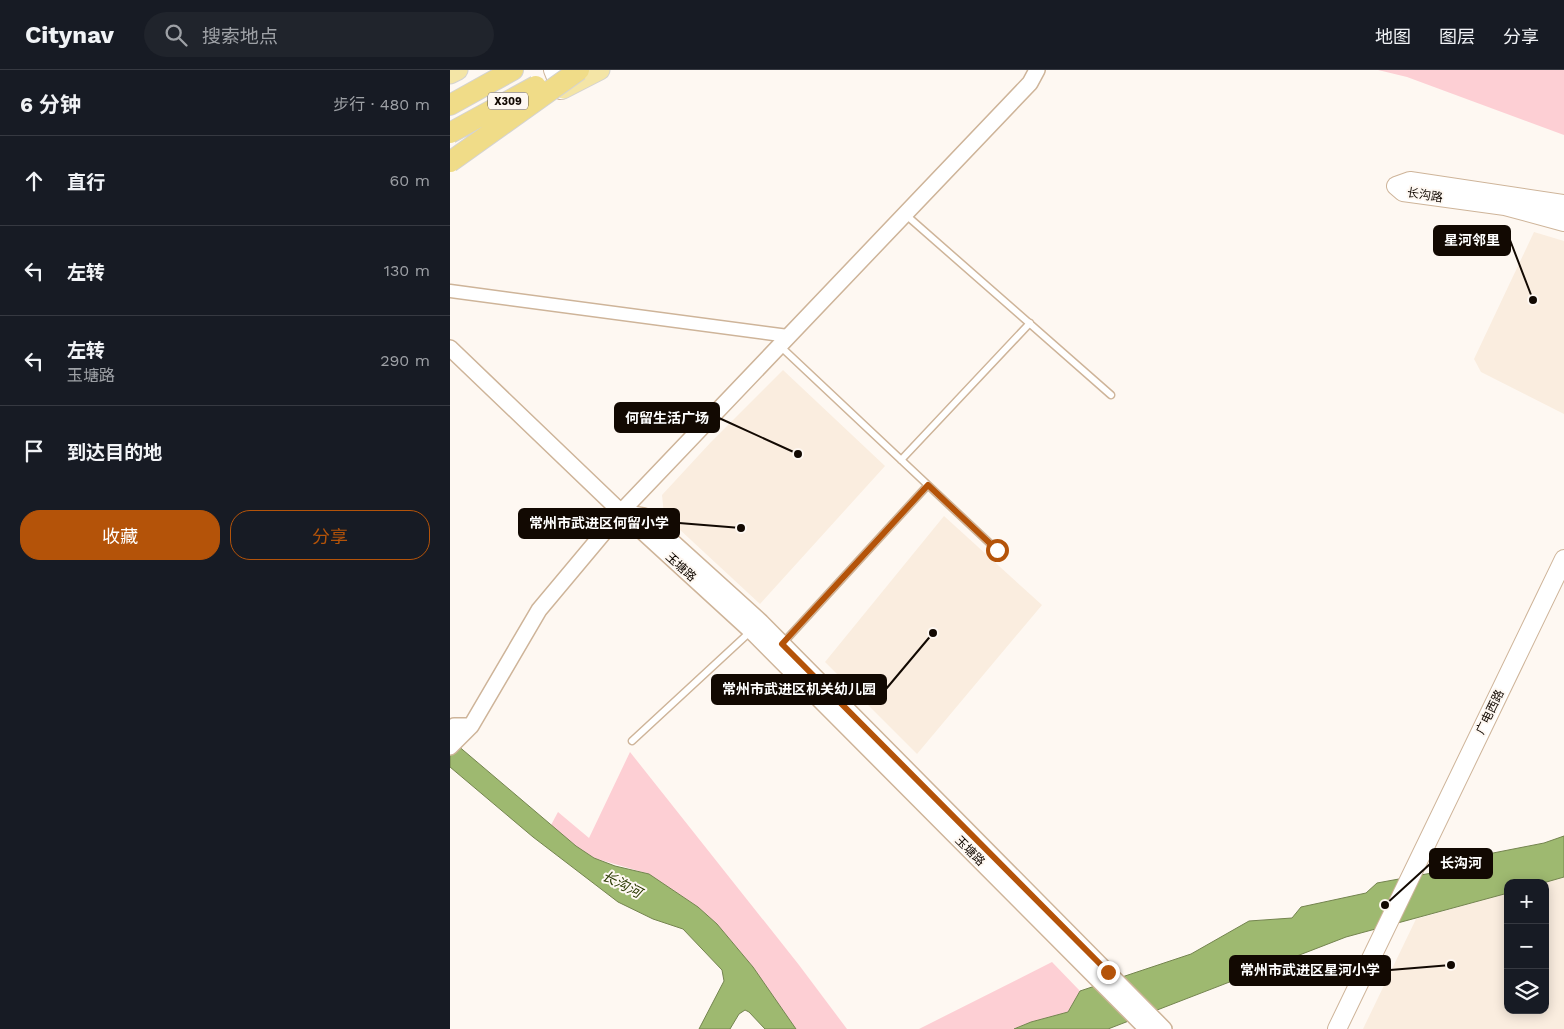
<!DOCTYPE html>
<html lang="zh">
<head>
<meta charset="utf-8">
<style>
	:root { --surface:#171b24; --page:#20242c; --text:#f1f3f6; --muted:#9ea1a6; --line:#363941; --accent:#b45309 }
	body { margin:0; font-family:"Work Sans","Noto Sans SC",sans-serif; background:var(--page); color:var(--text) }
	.controls { position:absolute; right:15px; bottom:15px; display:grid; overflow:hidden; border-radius:10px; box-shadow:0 2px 12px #0003 }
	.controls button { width:45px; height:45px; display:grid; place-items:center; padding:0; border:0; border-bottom:1px solid var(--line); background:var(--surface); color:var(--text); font:25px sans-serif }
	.stop { position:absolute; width:15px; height:15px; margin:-11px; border:4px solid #b45309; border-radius:50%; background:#fff }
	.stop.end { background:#b45309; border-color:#fff; box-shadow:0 1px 5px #0008 }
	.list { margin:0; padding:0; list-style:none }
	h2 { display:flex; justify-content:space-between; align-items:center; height:65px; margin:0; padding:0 20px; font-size:21px }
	h2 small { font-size:16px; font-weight:400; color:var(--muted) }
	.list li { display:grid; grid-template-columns:32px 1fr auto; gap:15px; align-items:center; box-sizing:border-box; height:90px; padding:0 20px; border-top:1px solid var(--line) }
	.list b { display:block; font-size:19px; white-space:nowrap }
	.list p { margin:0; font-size:16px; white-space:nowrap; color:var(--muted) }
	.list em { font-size:16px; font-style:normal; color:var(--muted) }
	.actions { display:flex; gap:10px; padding:15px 20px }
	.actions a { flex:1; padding:11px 0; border:1px solid var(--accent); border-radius:20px; text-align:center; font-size:18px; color:var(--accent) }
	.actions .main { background:var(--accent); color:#fff }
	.icon { flex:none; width:28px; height:28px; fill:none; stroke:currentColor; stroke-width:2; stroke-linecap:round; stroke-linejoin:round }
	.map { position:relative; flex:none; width:1114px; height:959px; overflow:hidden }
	header { display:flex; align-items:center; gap:30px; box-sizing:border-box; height:70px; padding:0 25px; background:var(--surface); border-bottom:1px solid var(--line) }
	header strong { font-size:24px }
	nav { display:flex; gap:28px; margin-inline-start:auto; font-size:18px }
	.search { width:350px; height:45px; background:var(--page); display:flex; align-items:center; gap:12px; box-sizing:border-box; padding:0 18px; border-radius:28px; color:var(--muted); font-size:19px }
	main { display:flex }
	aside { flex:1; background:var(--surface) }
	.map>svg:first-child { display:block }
</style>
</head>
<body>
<header>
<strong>Citynav</strong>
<div class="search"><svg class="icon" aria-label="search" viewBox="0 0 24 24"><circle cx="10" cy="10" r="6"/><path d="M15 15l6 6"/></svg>搜索地点</div>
<nav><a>地图</a><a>图层</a><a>分享</a></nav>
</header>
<main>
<aside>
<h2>6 分钟<small>步行 · 480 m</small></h2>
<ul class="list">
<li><svg class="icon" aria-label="ahead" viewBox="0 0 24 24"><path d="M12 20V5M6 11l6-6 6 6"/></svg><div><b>直行</b></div><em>60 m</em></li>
<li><svg class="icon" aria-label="left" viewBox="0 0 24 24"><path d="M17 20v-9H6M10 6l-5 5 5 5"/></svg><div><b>左转</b></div><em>130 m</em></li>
<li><svg class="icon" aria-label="left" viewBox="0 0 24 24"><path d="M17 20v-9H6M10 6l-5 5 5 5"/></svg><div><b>左转</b><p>玉塘路</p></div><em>290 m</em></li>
<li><svg class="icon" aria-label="arrive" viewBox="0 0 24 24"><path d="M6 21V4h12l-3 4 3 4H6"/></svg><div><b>到达目的地</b></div></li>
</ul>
<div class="actions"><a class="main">收藏</a><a>分享</a></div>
</aside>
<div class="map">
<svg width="1114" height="959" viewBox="0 0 1114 959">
	<rect width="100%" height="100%" fill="#fef8f2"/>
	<!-- built -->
	<path fill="#faeddf" d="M1084,162L1114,171V344L1031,302L1024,289Z
		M333,300L435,396L310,534L214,445L212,425L261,372Z
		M494,446L592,535L467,684L375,592Z
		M1114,807V959H913L966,849L1058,823V940H1095V813H1093Z"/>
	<!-- green -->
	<path fill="#fdcfd4" d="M928,0H1114V65L957,7Z
		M180,682L349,895L397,959H346L303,897L267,854L248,837L199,804L144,788L126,776L101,755L108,742L139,768Z
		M602,892L630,921L618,942L581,952L564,959H469Z"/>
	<!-- water -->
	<path fill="#9eb970" stroke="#74844f" d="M0,669L126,776L144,788L165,796L199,804L248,837L267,854L303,897L346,959H315L299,942L295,940L289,944L280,959H249L274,911L272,900L233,859L203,849L168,832L83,767L0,697Z
		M1114,766V807L1093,813H1058V823L896,867L658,959H564L581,952L618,942L630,921L741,884L799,851L842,848L851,837L916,823L927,813L1031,794L1038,784L1094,773Z"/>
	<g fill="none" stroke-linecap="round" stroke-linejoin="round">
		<!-- service casing -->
		<g stroke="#ceb499" stroke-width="9">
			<path id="service" d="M456,145L661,325
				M330,276L547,480
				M451,390L580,253
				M333,573L478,415
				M182,671L301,561"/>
		</g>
		<!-- minor casing -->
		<g stroke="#ceb499" stroke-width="15">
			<path id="minor" d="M0,221L338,266"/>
		</g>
		<!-- tertiary casing -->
		<g stroke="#ceb499" stroke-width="18">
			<path id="tertiary" d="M0,278L171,442L301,561L697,959
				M171,442L194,446L311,552L714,959
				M0,660L4,656H21L89,540L171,442L580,13L587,0
				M0,677L21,656"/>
		</g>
		<!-- secondary casing -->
		<g stroke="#ceb499" stroke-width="20">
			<path id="secondary" d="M103,0L111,20
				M1114,134L960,111L946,116L953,122L1055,136L1114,152
				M887,959L1114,489"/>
		</g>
		<!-- primary casing -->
		<g stroke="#d4d3d1" stroke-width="21">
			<path id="primary" d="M0,4L8,0
				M113,19L150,0"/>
		</g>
		<!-- trunk casing -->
		<g stroke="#d4d3d1" stroke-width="22">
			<path id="trunk" d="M0,35L63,0"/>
		</g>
		<!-- service -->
		<use href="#service" stroke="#fff" stroke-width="6"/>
		<!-- minor -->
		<use href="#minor" stroke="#fff" stroke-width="12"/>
		<!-- tertiary -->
		<use href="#tertiary" stroke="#fff" stroke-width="15"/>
		<!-- secondary -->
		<use href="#secondary" stroke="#fff" stroke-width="18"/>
		<!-- primary -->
		<use href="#primary" stroke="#f4e5a6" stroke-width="19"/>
		<!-- trunk -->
		<use href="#trunk" stroke="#f0dc88" stroke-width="20"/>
		<!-- trunk-bridge casing -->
		<g stroke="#d4d3d1" stroke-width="22" stroke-linecap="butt">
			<path id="trunk-bridge" d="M0,63L86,16
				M0,92L129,0"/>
		</g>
		<!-- trunk-bridge -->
		<use href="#trunk-bridge" stroke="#f0dc88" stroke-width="20"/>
	</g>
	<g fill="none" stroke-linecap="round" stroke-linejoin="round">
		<!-- route -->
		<path stroke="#b45309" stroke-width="6" d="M547,480L478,415L332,574L658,902"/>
	</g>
	<g text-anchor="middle" stroke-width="4" stroke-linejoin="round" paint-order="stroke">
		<!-- shield labels -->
		<rect fill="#fef8f2" stroke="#59514a" stroke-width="1" x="38" y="22.5" width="40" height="17" rx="4"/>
		<g font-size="11" font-weight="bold" fill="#120902">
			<text x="58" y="35">X309</text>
		</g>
		<!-- street labels -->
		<g font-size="12" fill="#120902" stroke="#fef8f2">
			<text transform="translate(975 125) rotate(9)" y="4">长沟路</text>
			<text transform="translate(231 497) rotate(42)" y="4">玉塘路</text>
			<text transform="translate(1040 642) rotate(-64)" y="4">广电西路</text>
			<text transform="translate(520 781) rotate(45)" y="4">玉塘路</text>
		</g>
		<!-- water labels -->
		<g font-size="14" font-style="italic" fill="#293901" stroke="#fef8f2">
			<text transform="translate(172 814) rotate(27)" y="5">长沟河</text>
		</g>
	</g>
	<!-- callouts -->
	<path fill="none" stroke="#120902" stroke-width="2" d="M1083 230L1060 170M348 384L269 348M291 458L229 453M483 563L436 619M935 835L980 794M1001 895L940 900"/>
	<g fill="#120902" stroke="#fef8f2" stroke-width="2">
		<circle cx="1083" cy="230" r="5"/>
		<circle cx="348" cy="384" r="5"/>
		<circle cx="291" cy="458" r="5"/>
		<circle cx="483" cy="563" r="5"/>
		<circle cx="935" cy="835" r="5"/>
		<circle cx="1001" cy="895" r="5"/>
	</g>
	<g fill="#120902" stroke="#120902" stroke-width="2">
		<rect x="984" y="156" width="76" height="29" rx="5"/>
		<rect x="165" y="333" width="104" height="29" rx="5"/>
		<rect x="69" y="439" width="160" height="29" rx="5"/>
		<rect x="262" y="605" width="174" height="29" rx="5"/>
		<rect x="980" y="779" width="62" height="29" rx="5"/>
		<rect x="780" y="886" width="160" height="29" rx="5"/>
	</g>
	<g font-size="14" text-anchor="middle" font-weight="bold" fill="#fff">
		<text x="1022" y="175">星河邻里</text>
		<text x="217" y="353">何留生活广场</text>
		<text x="149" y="458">常州市武进区何留小学</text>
		<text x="349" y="624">常州市武进区机关幼儿园</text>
		<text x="1011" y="798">长沟河</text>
		<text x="860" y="905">常州市武进区星河小学</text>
	</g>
</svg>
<div class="controls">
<button>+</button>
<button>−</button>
<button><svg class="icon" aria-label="layers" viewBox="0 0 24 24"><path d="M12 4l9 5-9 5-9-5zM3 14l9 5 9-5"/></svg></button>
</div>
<div class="stop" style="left:547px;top:480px"></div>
<div class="stop end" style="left:658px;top:902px"></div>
</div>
</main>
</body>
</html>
